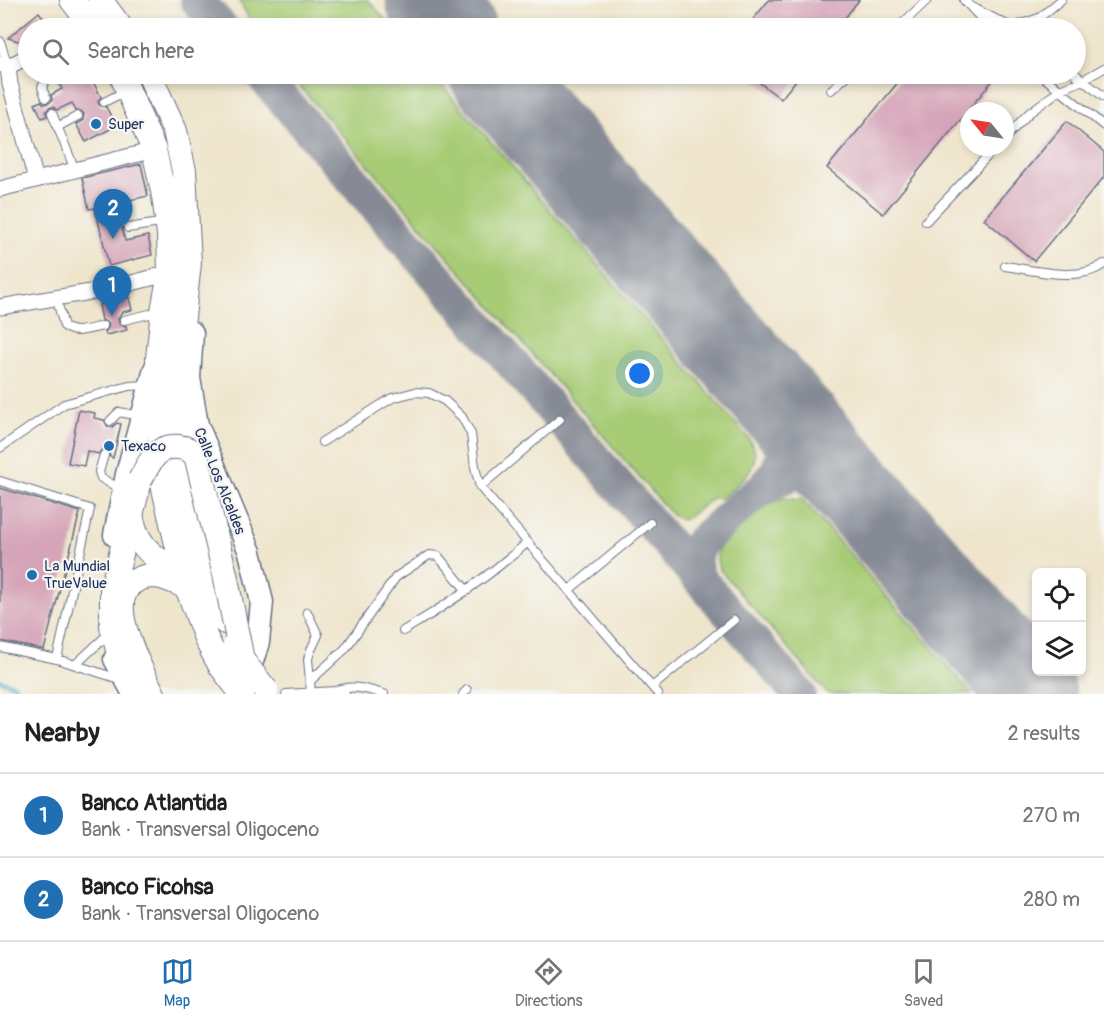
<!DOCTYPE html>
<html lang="en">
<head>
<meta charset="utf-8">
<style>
	:root { --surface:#fff; --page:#f2f2f2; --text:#202124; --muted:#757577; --line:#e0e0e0; --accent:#1f6fb2 }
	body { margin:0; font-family:Pangolin,sans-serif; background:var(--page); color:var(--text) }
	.controls { position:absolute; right:18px; bottom:18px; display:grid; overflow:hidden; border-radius:9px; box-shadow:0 3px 9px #0003 }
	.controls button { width:54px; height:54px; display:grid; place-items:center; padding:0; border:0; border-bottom:2px solid var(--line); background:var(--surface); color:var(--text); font:30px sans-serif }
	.compass { position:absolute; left:960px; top:102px; width:54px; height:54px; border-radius:50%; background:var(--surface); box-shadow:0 3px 9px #0003; rotate:300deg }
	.you { position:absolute; left:640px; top:374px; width:21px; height:21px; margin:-15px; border:4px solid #fff; border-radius:50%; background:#1a73e8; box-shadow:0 0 0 9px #1a73e833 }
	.badge { display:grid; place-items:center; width:39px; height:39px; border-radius:50%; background:var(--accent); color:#fff; font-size:20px; font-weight:700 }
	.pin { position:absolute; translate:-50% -50px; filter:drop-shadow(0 2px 3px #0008) }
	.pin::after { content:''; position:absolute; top:32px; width:21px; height:18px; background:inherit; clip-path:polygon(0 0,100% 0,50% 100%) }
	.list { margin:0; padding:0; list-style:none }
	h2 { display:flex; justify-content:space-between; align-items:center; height:78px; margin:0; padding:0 24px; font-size:26px }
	h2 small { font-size:20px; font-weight:400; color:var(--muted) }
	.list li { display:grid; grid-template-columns:39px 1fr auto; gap:18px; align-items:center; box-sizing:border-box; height:84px; padding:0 24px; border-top:2px solid var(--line) }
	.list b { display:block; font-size:22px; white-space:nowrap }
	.list p { margin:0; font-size:20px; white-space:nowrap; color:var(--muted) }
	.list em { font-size:20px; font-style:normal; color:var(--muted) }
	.icon { flex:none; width:33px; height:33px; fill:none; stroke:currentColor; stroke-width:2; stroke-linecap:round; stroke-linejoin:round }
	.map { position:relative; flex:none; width:1104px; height:694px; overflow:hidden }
	.search { position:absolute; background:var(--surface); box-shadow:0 3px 9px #0003; left:18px; right:18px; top:18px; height:66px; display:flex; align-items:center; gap:15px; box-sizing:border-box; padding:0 21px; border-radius:33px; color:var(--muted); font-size:22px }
	.sheet { height:246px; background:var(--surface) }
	nav { display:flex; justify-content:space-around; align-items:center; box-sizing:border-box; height:84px; border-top:2px solid var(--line); background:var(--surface); font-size:16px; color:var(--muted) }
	nav a { display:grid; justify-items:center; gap:3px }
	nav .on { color:var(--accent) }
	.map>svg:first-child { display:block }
</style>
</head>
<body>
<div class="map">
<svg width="1104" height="694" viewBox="0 0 1104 694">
	<rect width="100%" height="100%" fill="#f6f6f2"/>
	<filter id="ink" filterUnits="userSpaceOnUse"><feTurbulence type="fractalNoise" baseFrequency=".0167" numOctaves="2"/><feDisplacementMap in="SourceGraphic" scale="12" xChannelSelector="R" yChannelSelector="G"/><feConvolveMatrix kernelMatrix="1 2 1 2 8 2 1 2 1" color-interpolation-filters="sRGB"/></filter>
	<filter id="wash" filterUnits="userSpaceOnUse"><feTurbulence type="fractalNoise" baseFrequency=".008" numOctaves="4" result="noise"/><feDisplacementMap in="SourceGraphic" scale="24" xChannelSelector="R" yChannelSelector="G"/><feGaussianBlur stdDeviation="1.35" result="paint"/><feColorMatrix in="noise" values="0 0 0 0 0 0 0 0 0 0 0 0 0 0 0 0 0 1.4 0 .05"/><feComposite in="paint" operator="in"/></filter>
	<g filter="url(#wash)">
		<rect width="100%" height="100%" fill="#efe5cc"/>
		<!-- green -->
		<path fill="#a7cc75" stroke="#617e6a" stroke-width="1.5" d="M239,0H368L393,28H254Z
			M289,74H432L749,439C767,464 739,483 721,499L714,497L688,517L682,520L672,515Z
			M784,498L798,500L801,498L972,694H828L720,570C715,560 716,549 725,540L770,503Z"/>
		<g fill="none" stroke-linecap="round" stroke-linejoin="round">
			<!-- stream -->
			<path stroke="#3eaabd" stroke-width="4" d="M0,680L14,685L19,694"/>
			<!-- taxiway -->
			<path stroke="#858a95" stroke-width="34" d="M197,0L222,28
				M261,74L799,694
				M762,490C791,460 788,435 775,398
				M699,579C693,564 693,556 701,542C731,516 768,474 808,471C824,469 838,479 852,486"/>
			<!-- runway -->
			<path stroke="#858a95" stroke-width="87" d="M429,0L453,28
				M493,74L1033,694"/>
		</g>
		<g id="blocks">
			<!-- building -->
			<path fill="#d6a4b8" d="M769,0H859L837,28H746Z
				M39,12L51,28H28V44L8,38Z
				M62,74H89L101,97L98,101L99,105L106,107L116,126L86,142L76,124L83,120L84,114L81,111H76L72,103L57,110L53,107L49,108L46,112L47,116L42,118L35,104L41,101L44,104L49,103L52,100L51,95L62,89L57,80Z
				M748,74H801L781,99Z
				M905,74H998L883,214L827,168Z
				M1067,121L1104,152V177L1034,261L984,219Z
				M141,164L148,196L116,203L125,241L148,236L152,255L109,266L95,208L89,209L82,178Z
				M129,297L132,310L122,312L118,319L119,324L126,326L127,330L106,335L105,332L108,328L109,324L102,320L99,305Z
				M79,410L95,413L94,418L104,420L108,427H112L117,423L121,424L113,458L110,457L108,450L103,449L98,454L87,451L84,466L68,463Z
				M0,488L80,512L44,650L0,641Z"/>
		</g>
	</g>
	<g filter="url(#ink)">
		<use href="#blocks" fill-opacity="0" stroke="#656f84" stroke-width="1.5"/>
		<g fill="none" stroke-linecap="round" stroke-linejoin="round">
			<!-- service casing -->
			<g stroke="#656f84" stroke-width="10">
				<path id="service" d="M964,0L990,28
					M970,6L1013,28
					M898,28L927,0
					M1010,28L1039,18L1061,0
					M0,41L8,67
					M1040,74L1104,126
					M1075,74L1104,97
					M831,90L849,74
					M46,98L42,87L46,80L56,74
					M104,102L124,92
					M52,113L75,170
					M57,127L78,116
					M1005,138L1029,113L1060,90L1083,80L1104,68
					M926,221L996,147
					M128,228L166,222
					M1005,266C1034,270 1079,283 1104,264
					M56,297L64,326C74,336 91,328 103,326
					M124,320L158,312
					M110,421L119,412L140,416
					M322,442L392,398L415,392L429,393L445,401L462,417L471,434L475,467L480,487L658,694
					M0,448L64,404L129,386L147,385
					M104,455L99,472L101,478L120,489
					M0,481L90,509L57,659
					M480,487L560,419
					M569,590L650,523
					M307,612L318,635L310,652L308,659L311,692
					M403,631C448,605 489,576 528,542
					M0,647L57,659L119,679
					M75,665L104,638
					M310,681L345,649L396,577L429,555L438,556L467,591
					M652,687L734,620
					M335,691C352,684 366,689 384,694
					M286,694L335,691L345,694
					M463,694L467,690"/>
			</g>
			<!-- minor casing -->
			<g stroke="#656f84" stroke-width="17">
				<path id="minor" d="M0,64L8,67L28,56
					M8,67L10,84L36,180
					M0,189L154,150
					M0,307L109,289L170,273"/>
			</g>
			<!-- secondary casing -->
			<g stroke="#656f84" stroke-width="25">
				<path id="secondary" d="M192,333L189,378L197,425L250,552L262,602L258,642L245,684
					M115,535L127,474L155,369
					M115,659L134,694"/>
			</g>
			<!-- primary casing -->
			<g stroke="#656f84" stroke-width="26">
				<path id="primary" d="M72,0L94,28
					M100,0L121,28
					M121,74L154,150L164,196L169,234L170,273L163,311L158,358L161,476L187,587L207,641
					M149,74L175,131L184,171L189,263L176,380L182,474L203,563L225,622
					M131,512C135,549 157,558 184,578
					M124,675L112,626V589L140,480
					M153,694C141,669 98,594 139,579C146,576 154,575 161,577C170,579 179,584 187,587"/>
			</g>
			<!-- service -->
			<use href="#service" stroke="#fff" stroke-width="8"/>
			<!-- minor -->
			<use href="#minor" stroke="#fff" stroke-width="15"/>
			<!-- secondary -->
			<use href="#secondary" stroke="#fff" stroke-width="22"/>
			<!-- primary -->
			<use href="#primary" stroke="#fff" stroke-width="24"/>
			<!-- primary-bridge casing -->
			<g stroke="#656f84" stroke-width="26" stroke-linecap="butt">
				<path id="primary-bridge" d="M140,480C149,463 157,444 179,447C186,448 191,450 196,455L225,574L242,660
					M207,641L220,665L242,694
					M235,645L242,660L266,690"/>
			</g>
			<!-- primary-bridge -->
			<use href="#primary-bridge" stroke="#fff" stroke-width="24"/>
		</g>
	</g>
	<!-- markers -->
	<g fill="#1f6fb2" stroke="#f6f6f2" stroke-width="2">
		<circle cx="96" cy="124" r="6"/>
		<circle cx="109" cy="446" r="6"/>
		<circle cx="32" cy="575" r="6"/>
	</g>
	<g text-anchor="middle" stroke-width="4.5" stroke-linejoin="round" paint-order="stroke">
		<!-- poi labels -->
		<g font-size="15" fill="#1b2f5e" stroke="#f6f6f2" text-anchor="start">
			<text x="108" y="129">Super</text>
			<text x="121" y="451">Texaco</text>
			<text x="44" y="571">La Mundial<tspan x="44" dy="17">TrueValue</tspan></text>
		</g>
		<!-- street labels -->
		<g font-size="15" fill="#1b2f5e" stroke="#f6f6f2">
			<text transform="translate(220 481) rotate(68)" y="5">Calle Los Alcaldes</text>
		</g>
	</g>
</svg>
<div class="controls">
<button><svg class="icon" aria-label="locate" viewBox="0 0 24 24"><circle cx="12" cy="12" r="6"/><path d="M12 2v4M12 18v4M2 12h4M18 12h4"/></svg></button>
<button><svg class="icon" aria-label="layers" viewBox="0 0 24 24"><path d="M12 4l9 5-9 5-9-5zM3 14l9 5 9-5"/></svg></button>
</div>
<svg class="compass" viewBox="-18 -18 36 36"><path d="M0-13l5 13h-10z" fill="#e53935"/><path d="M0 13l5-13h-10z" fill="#757577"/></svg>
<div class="you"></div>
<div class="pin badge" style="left:112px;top:316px">1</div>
<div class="pin badge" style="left:113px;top:239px">2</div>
<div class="search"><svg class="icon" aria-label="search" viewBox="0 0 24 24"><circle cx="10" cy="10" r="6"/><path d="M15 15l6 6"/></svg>Search here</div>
</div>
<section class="sheet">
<h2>Nearby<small>2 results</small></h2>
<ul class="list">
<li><span class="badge">1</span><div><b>Banco Atlantida</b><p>Bank · Transversal Oligoceno</p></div><em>270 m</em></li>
<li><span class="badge">2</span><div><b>Banco Ficohsa</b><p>Bank · Transversal Oligoceno</p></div><em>280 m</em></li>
</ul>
</section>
<nav>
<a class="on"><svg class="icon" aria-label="map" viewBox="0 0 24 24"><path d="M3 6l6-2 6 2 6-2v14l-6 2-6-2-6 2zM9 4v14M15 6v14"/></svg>Map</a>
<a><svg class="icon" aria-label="directions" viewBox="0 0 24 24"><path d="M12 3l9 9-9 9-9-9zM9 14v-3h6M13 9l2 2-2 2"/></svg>Directions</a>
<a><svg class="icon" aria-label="saved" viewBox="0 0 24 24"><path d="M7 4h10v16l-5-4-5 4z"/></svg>Saved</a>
</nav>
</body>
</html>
